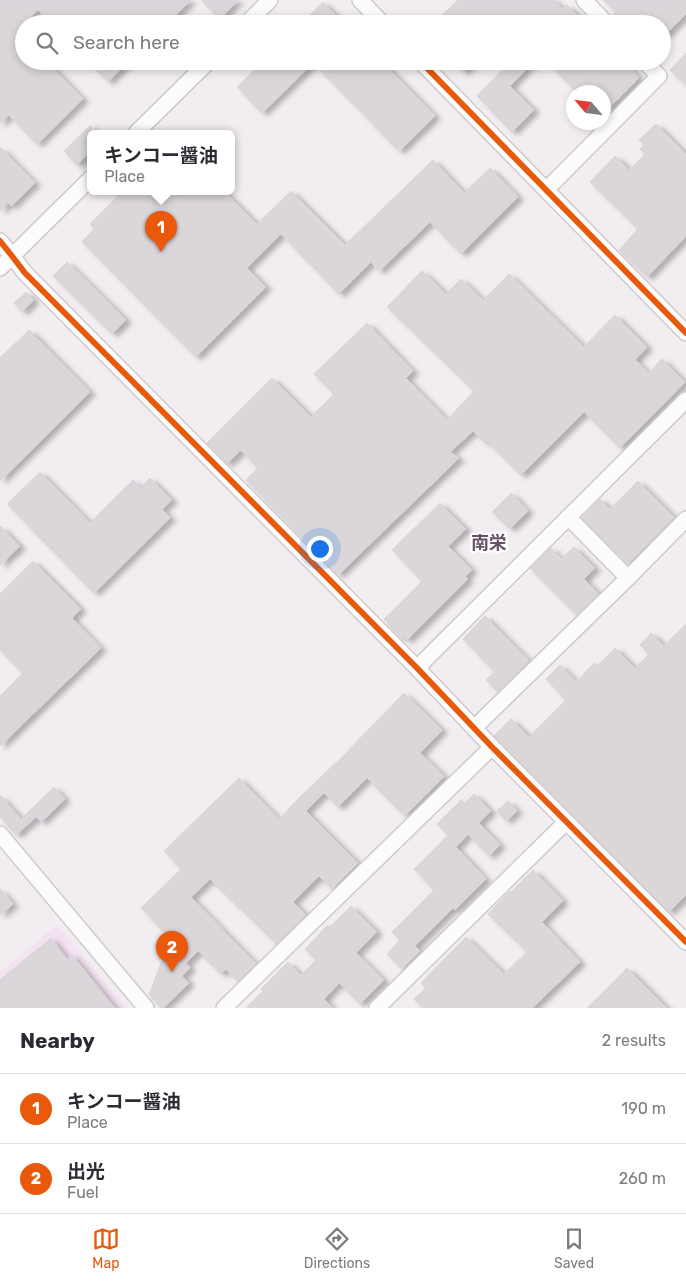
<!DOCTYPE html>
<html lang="en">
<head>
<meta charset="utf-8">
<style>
	:root { --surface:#fff; --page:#f7f7f7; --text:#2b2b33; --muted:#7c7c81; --line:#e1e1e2; --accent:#ea580c }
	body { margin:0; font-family:Rubik,"Noto Sans JP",sans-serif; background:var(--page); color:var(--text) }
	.compass { position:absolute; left:566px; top:85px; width:45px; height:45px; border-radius:50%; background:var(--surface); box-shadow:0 2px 8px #0003; rotate:298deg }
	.you { position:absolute; left:319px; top:548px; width:18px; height:18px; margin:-12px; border:4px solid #fff; border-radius:50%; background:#1a73e8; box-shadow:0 0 0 8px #1a73e833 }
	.badge { display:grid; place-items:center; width:32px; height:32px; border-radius:50%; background:var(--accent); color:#fff; font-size:16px; font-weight:700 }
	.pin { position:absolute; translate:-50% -41px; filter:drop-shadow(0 1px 2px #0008) }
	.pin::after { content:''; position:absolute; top:26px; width:18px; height:15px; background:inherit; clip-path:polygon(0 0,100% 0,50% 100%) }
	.popup { position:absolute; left:87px; top:130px; width:148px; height:65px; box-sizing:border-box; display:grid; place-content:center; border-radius:8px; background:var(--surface); filter:drop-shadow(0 1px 4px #0005); font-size:16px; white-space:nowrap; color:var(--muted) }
	.popup b { font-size:19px; color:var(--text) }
	.popup::after { content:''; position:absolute; left:50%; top:100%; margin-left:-10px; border:10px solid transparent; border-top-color:var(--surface) }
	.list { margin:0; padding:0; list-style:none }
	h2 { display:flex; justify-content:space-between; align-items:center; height:65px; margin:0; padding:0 20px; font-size:21px }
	h2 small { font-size:16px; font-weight:400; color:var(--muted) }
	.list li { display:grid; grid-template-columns:32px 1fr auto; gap:15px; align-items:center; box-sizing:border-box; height:70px; padding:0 20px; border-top:1px solid var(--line) }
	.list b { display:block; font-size:19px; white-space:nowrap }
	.list p { margin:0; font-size:16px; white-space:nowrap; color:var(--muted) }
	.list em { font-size:16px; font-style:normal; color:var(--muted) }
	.icon { flex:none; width:28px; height:28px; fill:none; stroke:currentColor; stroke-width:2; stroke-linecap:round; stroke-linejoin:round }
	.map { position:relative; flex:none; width:686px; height:1008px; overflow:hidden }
	.search { position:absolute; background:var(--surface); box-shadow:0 2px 8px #0003; left:15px; right:15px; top:15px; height:55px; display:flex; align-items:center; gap:12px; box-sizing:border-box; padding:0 18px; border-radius:28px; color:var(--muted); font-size:19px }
	.sheet { height:205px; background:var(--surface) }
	nav { display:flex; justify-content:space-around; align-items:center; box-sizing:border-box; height:70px; border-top:1px solid var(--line); background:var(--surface); font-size:14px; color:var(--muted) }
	nav a { display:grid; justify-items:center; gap:2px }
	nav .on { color:var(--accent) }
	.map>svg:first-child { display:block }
</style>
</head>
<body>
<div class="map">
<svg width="686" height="1008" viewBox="0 0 686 1008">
	<defs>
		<filter id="shadow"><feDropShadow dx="5.5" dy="3" stdDeviation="2.5" flood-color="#0004"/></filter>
	</defs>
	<rect width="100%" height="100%" fill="#f2edf1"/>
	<!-- commercial -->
	<path fill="#f3e2f1" d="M57,925L127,1008H0V972Z"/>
	<!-- building -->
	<path fill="#dbd6da" stroke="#dad3d9" filter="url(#shadow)" d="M0,0H191L167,24H52L38,10L24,24V61H46L83,99L37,144L9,115L0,124Z
		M201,0H238L220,19Z
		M458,0H554L563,9L567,5L586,24H433Z
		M603,0H686V14L662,38V24H619L612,16L616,12Z
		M323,2L344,24H301Z
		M686,53V85L670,70Z
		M88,61H129L108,82Z
		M263,61H381L435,116L399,151L313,63L262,113L237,87Z
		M453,61H474L463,72Z
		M511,61H534L510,86L534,110L512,132L477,96Z
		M546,61H623L639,78L608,109L604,105V92H577Z
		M656,124L686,154V236L647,277L619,250L638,229L590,182L615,156L629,170L645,154L640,149L644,145L639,140Z
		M91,125V151L77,165L64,151Z
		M0,147L35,183L11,206L8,203L0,211Z
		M433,160L464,193L490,168L518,197L461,254L430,222L379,271L371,262L339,294L281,234L247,268L266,287L196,357L82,242L94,229L90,224L123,191H224L257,224L291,191L345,245Z
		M67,262L126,320L112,334L53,276Z
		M422,271L446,294L461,279L483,300L509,274L584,347L615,315L647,347L635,360L649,373L662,359L685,382L620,448L584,412L521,475L487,441L485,443L473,431L450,452L459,458L338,575L246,480L258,468L241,450L227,464L207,443L272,378L311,417L334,394L314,374L367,323L413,371L406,378L447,420L474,391L387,307Z
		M26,292L34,300L22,312L14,303Z
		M29,330L90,392L0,481V358Z
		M40,472L90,523L133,480L140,488L150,478L172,500L162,509L170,518L94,593L7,504Z
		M638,481L674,517L628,564L582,518L600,499L610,509Z
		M511,493L528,511L510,529L492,512Z
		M440,503L466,529L448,546L472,570L465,576L468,579L407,640L403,636L401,638L387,624L388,623L384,619L422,581L392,550Z
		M0,526L20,546L0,565Z
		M574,547L595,568L584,579L599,594L577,615L530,568L551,548L561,559Z
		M33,561L81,609L72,618L101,648L0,746V696L23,673L0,650V594Z
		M485,616L529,661L498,692L486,680L495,672L463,639Z
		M686,624V895L669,912L494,736L511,719L529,737L566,700L546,679L560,665L576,682L594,663L597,666L615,648L635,668L649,654L640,645L651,633L664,646Z
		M404,693L442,730L420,753L444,776L405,816L367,778L338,807L324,793L306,811L358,863L332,889L319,876L293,902L306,915L276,944L210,879L191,897L256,964L238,982L226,969L221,974L198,951L186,963L190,968L182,976L189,983L163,1008H161L149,995L161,963L171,954L160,942L167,935L141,908L181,869L164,851L239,778L279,819L299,798L342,757Z
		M54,787L65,799L41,822L36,817L16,835L0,817V795L21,819Z
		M474,794L491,811L479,823L500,845L489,856L468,834L456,847L486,879L455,910L453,908L415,946L420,951L402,969L387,954L400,940L392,932L434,890L414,869L448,835L437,824L461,800L465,803Z
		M508,801L517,811L506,821L497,811Z
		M533,870L563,901L542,922L580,962L532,1008H423L414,999L426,988L421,983L466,937L504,974L527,952L488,914L510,891L511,892Z
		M0,889L13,904L0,915Z
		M351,906L377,932L356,953L384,980L360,1004L339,983L324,999L333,1008H246L263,991L261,989L288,962L301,975L316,960L305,949L328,925L330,927Z
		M51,938L67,959L72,955L115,1008H0V980Z
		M627,968L667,1008H587Z"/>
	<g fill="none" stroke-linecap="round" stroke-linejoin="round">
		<!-- minor casing -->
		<g stroke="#cfcace" stroke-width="18">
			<path id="minor" d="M360,0L383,24
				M584,0L607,24
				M246,24L270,0
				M420,61L686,333
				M136,133L209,61
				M546,190L659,76L644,61
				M0,241L12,256L25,273L417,668L492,747L686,942
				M0,268L91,178
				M568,517L628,578
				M417,668L686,400
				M474,728L628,578L686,519
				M0,834L146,1008
				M224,1008L492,747
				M377,1008L566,822"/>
		</g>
		<!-- minor -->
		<use href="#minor" stroke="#fdfcfd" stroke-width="15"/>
		<!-- cycleway casing -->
		<g stroke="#fff" stroke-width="9">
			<path id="cycleway" d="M420,61L686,333
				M0,241L12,256L25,273L417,668L492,747L686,942"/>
		</g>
		<!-- cycleway -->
		<use href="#cycleway" stroke="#e8590c" stroke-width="6"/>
	</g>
	<g text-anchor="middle" stroke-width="4.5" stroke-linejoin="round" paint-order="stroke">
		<!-- quarter labels -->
		<g font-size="18" font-weight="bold" fill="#695267" stroke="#fff">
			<text x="489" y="549">南栄</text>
		</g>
	</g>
</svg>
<svg class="compass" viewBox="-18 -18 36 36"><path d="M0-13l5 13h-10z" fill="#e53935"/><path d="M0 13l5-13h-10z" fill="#7c7c81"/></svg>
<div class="you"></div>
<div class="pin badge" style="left:161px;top:252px">1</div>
<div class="popup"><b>キンコー醤油</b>Place</div>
<div class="pin badge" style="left:172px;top:972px">2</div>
<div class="search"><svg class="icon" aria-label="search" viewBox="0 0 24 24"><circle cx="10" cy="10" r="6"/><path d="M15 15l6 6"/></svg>Search here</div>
</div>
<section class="sheet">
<h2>Nearby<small>2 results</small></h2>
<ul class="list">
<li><span class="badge">1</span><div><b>キンコー醤油</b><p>Place</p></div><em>190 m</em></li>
<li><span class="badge">2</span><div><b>出光</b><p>Fuel</p></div><em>260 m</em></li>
</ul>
</section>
<nav>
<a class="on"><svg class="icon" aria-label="map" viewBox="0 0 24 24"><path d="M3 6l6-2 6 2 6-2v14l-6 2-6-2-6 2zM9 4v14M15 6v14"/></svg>Map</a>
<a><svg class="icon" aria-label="directions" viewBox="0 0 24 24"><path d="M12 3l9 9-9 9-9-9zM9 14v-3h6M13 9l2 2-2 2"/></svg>Directions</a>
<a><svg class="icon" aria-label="saved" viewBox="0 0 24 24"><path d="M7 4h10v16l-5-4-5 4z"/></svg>Saved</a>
</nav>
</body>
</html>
